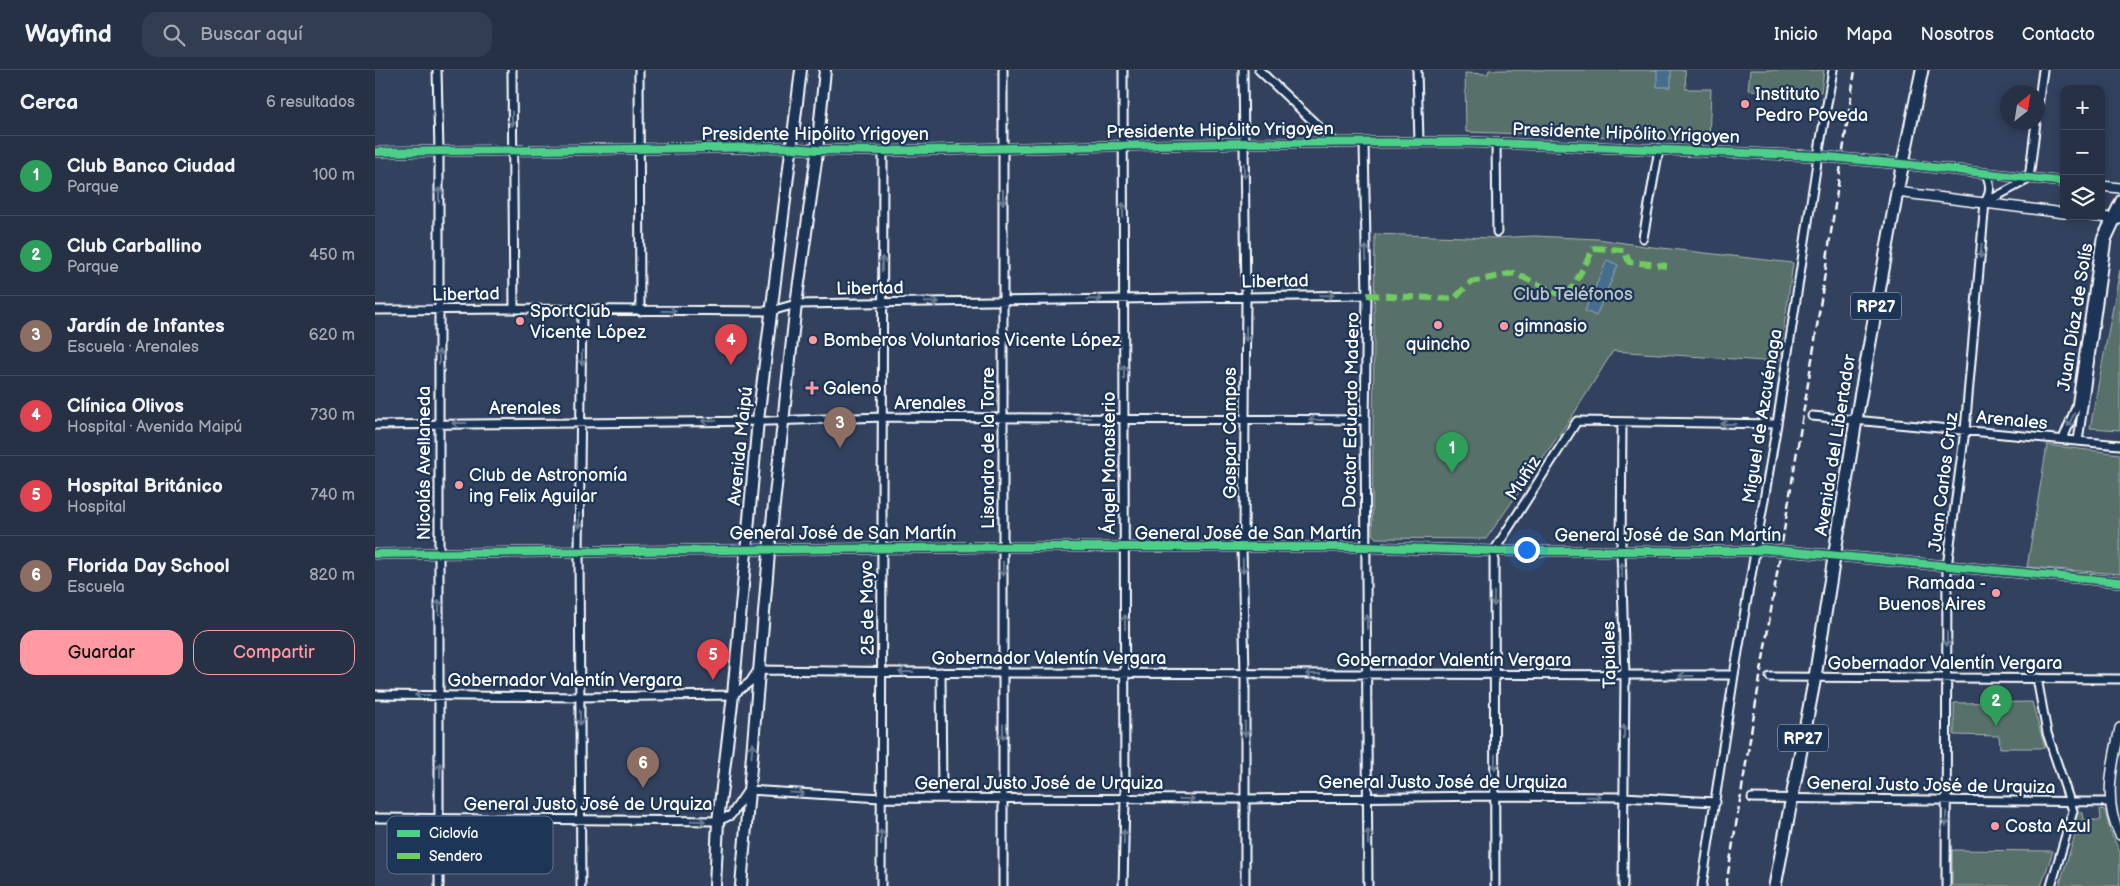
<!DOCTYPE html>
<html lang="es">
<head>
<meta charset="utf-8">
<style>
	:root { --surface:#263146; --page:#323d51; --text:#f1f3f6; --muted:#a4a9b3; --line:#424c5f; --accent:#ff9aa2 }
	body { margin:0; font-family:"Balsamiq Sans",sans-serif; background:var(--page); color:var(--text) }
	.controls { position:absolute; right:15px; top:15px; display:grid; overflow:hidden; border-radius:10px; box-shadow:0 2px 8px #0003 }
	.controls button { width:45px; height:45px; display:grid; place-items:center; padding:0; border:0; border-bottom:1px solid var(--line); background:var(--surface); color:var(--text); font:25px sans-serif }
	.compass { position:absolute; left:1625px; top:15px; width:45px; height:45px; border-radius:50%; background:var(--surface); box-shadow:0 2px 8px #0003; rotate:30deg }
	.you { position:absolute; left:1151px; top:479px; width:18px; height:18px; margin:-12px; border:4px solid #fff; border-radius:50%; background:#1a73e8; box-shadow:0 0 0 8px #1a73e833 }
	.badge { display:grid; place-items:center; width:32px; height:32px; border-radius:50%; background:var(--accent); color:#fff; font-size:16px; font-weight:700 }
	.pin { position:absolute; translate:-50% -41px; filter:drop-shadow(0 1px 2px #0008) }
	.pin::after { content:''; position:absolute; top:26px; width:18px; height:15px; background:inherit; clip-path:polygon(0 0,100% 0,50% 100%) }
	.list { margin:0; padding:0; list-style:none }
	h2 { display:flex; justify-content:space-between; align-items:center; height:65px; margin:0; padding:0 20px; font-size:21px }
	h2 small { font-size:16px; font-weight:400; color:var(--muted) }
	.list li { display:grid; grid-template-columns:32px 1fr auto; gap:15px; align-items:center; box-sizing:border-box; height:80px; padding:0 20px; border-top:1px solid var(--line) }
	.list b { display:block; font-size:19px; white-space:nowrap }
	.list p { margin:0; font-size:16px; white-space:nowrap; color:var(--muted) }
	.list em { font-size:16px; font-style:normal; color:var(--muted) }
	.actions { display:flex; gap:10px; padding:15px 20px }
	.actions a { flex:1; padding:11px 0; border:1px solid var(--accent); border-radius:15px; text-align:center; font-size:18px; color:var(--accent) }
	.actions .main { background:var(--accent); color:#111 }
	.icon { flex:none; width:28px; height:28px; fill:none; stroke:currentColor; stroke-width:2; stroke-linecap:round; stroke-linejoin:round }
	.map { position:relative; flex:none; width:1745px; height:816px; overflow:hidden }
	header { display:flex; align-items:center; gap:30px; box-sizing:border-box; height:70px; padding:0 25px; background:var(--surface); border-bottom:1px solid var(--line) }
	header strong { font-size:24px }
	nav { display:flex; gap:28px; margin-inline-start:auto; font-size:18px }
	.search { width:350px; height:45px; background:var(--page); display:flex; align-items:center; gap:12px; box-sizing:border-box; padding:0 18px; border-radius:15px; color:var(--muted); font-size:19px }
	main { display:flex }
	aside { flex:1; background:var(--surface) }
	.map>svg:first-child { display:block }
</style>
</head>
<body>
<header>
<strong>Wayfind</strong>
<div class="search"><svg class="icon" aria-label="search" viewBox="0 0 24 24"><circle cx="10" cy="10" r="6"/><path d="M15 15l6 6"/></svg>Buscar aquí</div>
<nav><a>Inicio</a><a>Mapa</a><a>Nosotros</a><a>Contacto</a></nav>
</header>
<main>
<aside>
<h2>Cerca<small>6 resultados</small></h2>
<ul class="list">
<li><span class="badge" style="background:#2e9e5b">1</span><div><b>Club Banco Ciudad</b><p>Parque</p></div><em>100 m</em></li>
<li><span class="badge" style="background:#2e9e5b">2</span><div><b>Club Carballino</b><p>Parque</p></div><em>450 m</em></li>
<li><span class="badge" style="background:#8d6e63">3</span><div><b>Jardín de Infantes</b><p>Escuela · Arenales</p></div><em>620 m</em></li>
<li><span class="badge" style="background:#e0444e">4</span><div><b>Clínica Olivos</b><p>Hospital · Avenida Maipú</p></div><em>730 m</em></li>
<li><span class="badge" style="background:#e0444e">5</span><div><b>Hospital Británico</b><p>Hospital</p></div><em>740 m</em></li>
<li><span class="badge" style="background:#8d6e63">6</span><div><b>Florida Day School</b><p>Escuela</p></div><em>820 m</em></li>
</ul>
<div class="actions"><a class="main">Guardar</a><a>Compartir</a></div>
</aside>
<div class="map">
<svg width="1745" height="816" viewBox="0 0 1745 816">
	<rect width="100%" height="100%" fill="#32415e"/>
	<filter id="ink" filterUnits="userSpaceOnUse"><feTurbulence type="fractalNoise" baseFrequency=".02" numOctaves="2"/><feDisplacementMap in="SourceGraphic" scale="10" xChannelSelector="R" yChannelSelector="G"/><feConvolveMatrix kernelMatrix="1 2 1 2 8 2 1 2 1" color-interpolation-filters="sRGB"/></filter>
	<g filter="url(#ink)">
		<!-- green -->
		<path fill="#586f6b" stroke="#acb7b5" d="M1114,0H1310L1311,19H1336L1334,70L1091,62L1090,3L1113,4Z
			M1375,0H1449L1446,22L1373,20Z
			M1000,164L1118,168L1159,166L1223,169L1269,176L1418,193L1404,292L1238,281L1200,342L1111,469L1001,468L997,464Z
			M1745,200V360L1715,358Z
			M1672,375L1745,384V504L1652,497Z
			M1657,632L1670,678H1625L1624,666L1579,665V633Z
			M1725,739L1730,740L1735,761L1745,782V816H1684L1703,756L1699,749L1704,742L1708,743L1709,750H1726Z
			M1577,780L1678,781L1666,816H1577Z"/>
		<!-- water -->
		<path fill="#456e8d" stroke="#8fa8bb" d="M1282,0H1296V17H1282Z
			M1232,190L1243,195L1221,246L1210,241Z"/>
		<g fill="none" stroke-linecap="round" stroke-linejoin="round">
			<!-- minor casing -->
			<g stroke="#fff" stroke-width="11">
				<path id="minor" d="M62,0L64,81V816
					M137,0L139,239
					M264,0L265,241
					M748,0L750,729L748,816
					M868,0L871,227L869,463L867,478L870,604V816
					M884,0L961,73
					M1042,0L1044,72
					M1662,44L1668,0
					M989,73L992,225L990,350L993,816
					M1121,73L1122,162
					M1611,132L1654,109L1661,52
					M1268,168L1284,79
					M0,240L139,239L396,241L421,234L992,225
					M1437,346L1745,375
					M1247,353L1246,481L1250,606L1248,816
					M0,355L394,351L508,347L990,350
					M1688,369L1701,337L1726,169L1745,130
					M1703,371L1732,170L1745,142
					M566,602L567,728
					M1395,607L1745,609
					M1662,608L1672,663L1698,741L1676,816
					M0,625L205,627L358,625L375,612L383,600L628,603L1359,605
					M1377,728L1735,732
					M0,748L343,751L356,745L373,720L506,728L870,729L1120,726L1248,727L1341,732
					M206,816L204,482L207,240
					M506,816L508,81
					M628,816V0
					M1120,816L1119,481L1202,351L1402,354
					M1327,816L1359,605L1402,354L1443,86L1458,0
					M1571,816L1572,497L1590,360L1610,132C1616,122 1616,115 1611,104"/>
			</g>
			<!-- tertiary casing -->
			<g stroke="#fff" stroke-width="12">
				<path id="tertiary" d="M0,82L407,77L442,80L508,81L869,73L1092,72L1443,86L1527,94L1689,112
					M1726,116L1745,118
					M1522,122L1689,143
					M1716,146L1745,149
					M0,484L628,477H990L1119,481H1380L1388,479L1745,512
					M1745,658C1738,692 1727,732 1745,765"/>
			</g>
			<!-- secondary casing -->
			<g stroke="#fff" stroke-width="14">
				<path id="secondary" d="M340,816L343,751L358,625L383,350L426,0
					M366,816L395,471L421,234L441,91L450,0"/>
			</g>
			<!-- primary casing -->
			<g stroke="#fff" stroke-width="15">
				<path id="primary" d="M1400,816L1440,607L1481,350L1522,122L1547,0"/>
			</g>
			<!-- minor -->
			<use href="#minor" stroke="#1d3557" stroke-width="7"/>
			<!-- tertiary -->
			<use href="#tertiary" stroke="#1d3557" stroke-width="9"/>
			<!-- secondary -->
			<use href="#secondary" stroke="#1d3557" stroke-width="10"/>
			<!-- primary -->
			<use href="#primary" stroke="#1d3557" stroke-width="11"/>
			<!-- rail -->
			<path stroke="#fff" stroke-width="2.5" stroke-dasharray="8 4" stroke-linecap="butt" d="M1351,816L1439,277L1480,0"/>
			<!-- quiet -->
			<path stroke="#71cb61" stroke-width="6" stroke-dasharray="12 6" stroke-linecap="butt" d="M992,225L1079,229L1096,212L1139,203L1192,228L1219,178L1249,180L1254,192L1292,196"/>
			<!-- cycleway casing -->
			<g stroke="#1d3557" stroke-width="11">
				<path id="cycleway" d="M0,82L407,77L442,80L508,81L869,73L1092,72L1443,86L1527,94L1689,112
					M0,484L628,477H990L1119,481H1380L1388,479L1745,512"/>
			</g>
			<!-- cycleway -->
			<use href="#cycleway" stroke="#4dcf88" stroke-width="8"/>
		</g>
		<!-- one-way arrows -->
		<defs><path id="oneway-shaft" d="M-6 0H5M1.5-3L5.5 0L1.5 3" fill="none" stroke-width="1.6" stroke-linecap="round" stroke-linejoin="round" transform="scale(1.25)"/></defs>
		<g stroke="#6c7c92">
			<use href="#oneway-shaft" transform="translate(137 49) rotate(90)"/>
			<use href="#oneway-shaft" transform="translate(869 101) rotate(89)"/>
			<use href="#oneway-shaft" transform="translate(64 125) rotate(-90)"/>
			<use href="#oneway-shaft" transform="translate(628 127) rotate(90)"/>
			<use href="#oneway-shaft" transform="translate(748 140) rotate(-90)"/>
			<use href="#oneway-shaft" transform="translate(1606 181) rotate(95)"/>
			<use href="#oneway-shaft" transform="translate(991 183) rotate(-91)"/>
			<use href="#oneway-shaft" transform="translate(507 194) rotate(-89)"/>
			<use href="#oneway-shaft" transform="translate(952 225) rotate(-1)"/>
			<use href="#oneway-shaft" transform="translate(720 229) rotate(-1)"/>
			<use href="#oneway-shaft" transform="translate(557 232) rotate(-1)"/>
			<use href="#oneway-shaft" transform="translate(294 241)"/>
			<use href="#oneway-shaft" transform="translate(871 264) rotate(90)"/>
			<use href="#oneway-shaft" transform="translate(64 287) rotate(-90)"/>
			<use href="#oneway-shaft" transform="translate(207 288) rotate(91)"/>
			<use href="#oneway-shaft" transform="translate(749 302) rotate(-90)"/>
			<use href="#oneway-shaft" transform="translate(708 348) rotate(-180)"/>
			<use href="#oneway-shaft" transform="translate(941 350) rotate(-180)"/>
			<use href="#oneway-shaft" transform="translate(1696 350) rotate(117)"/>
			<use href="#oneway-shaft" transform="translate(334 351) rotate(179)"/>
			<use href="#oneway-shaft" transform="translate(84 353) rotate(180)"/>
			<use href="#oneway-shaft" transform="translate(1353 354) rotate(-180)"/>
			<use href="#oneway-shaft" transform="translate(204 451) rotate(91)"/>
			<use href="#oneway-shaft" transform="translate(868 496) rotate(89)"/>
			<use href="#oneway-shaft" transform="translate(628 499) rotate(90)"/>
			<use href="#oneway-shaft" transform="translate(1247 500) rotate(-92)"/>
			<use href="#oneway-shaft" transform="translate(1119 529) rotate(90)"/>
			<use href="#oneway-shaft" transform="translate(64 537) rotate(-91)"/>
			<use href="#oneway-shaft" transform="translate(750 552) rotate(-90)"/>
			<use href="#oneway-shaft" transform="translate(992 552) rotate(-91)"/>
			<use href="#oneway-shaft" transform="translate(1572 569) rotate(90)"/>
			<use href="#oneway-shaft" transform="translate(531 602) rotate(-180)"/>
			<use href="#oneway-shaft" transform="translate(938 604) rotate(-180)"/>
			<use href="#oneway-shaft" transform="translate(1311 606) rotate(180)"/>
			<use href="#oneway-shaft" transform="translate(47 625) rotate(180)"/>
			<use href="#oneway-shaft" transform="translate(205 648) rotate(89)"/>
			<use href="#oneway-shaft" transform="translate(870 659) rotate(90)"/>
			<use href="#oneway-shaft" transform="translate(628 662) rotate(90)"/>
			<use href="#oneway-shaft" transform="translate(1249 662) rotate(-89)"/>
			<use href="#oneway-shaft" transform="translate(377 680) rotate(-85)"/>
			<use href="#oneway-shaft" transform="translate(1120 692) rotate(90)"/>
			<use href="#oneway-shaft" transform="translate(65 700) rotate(-90)"/>
			<use href="#oneway-shaft" transform="translate(422 723) rotate(3)"/>
			<use href="#oneway-shaft" transform="translate(1219 727) rotate(1)"/>
			<use href="#oneway-shaft" transform="translate(812 729)"/>
			<use href="#oneway-shaft" transform="translate(1571 749) rotate(90)"/>
			<use href="#oneway-shaft" transform="translate(323 751) rotate(1)"/>
			<use href="#oneway-shaft" transform="translate(506 767) rotate(-90)"/>
			<use href="#oneway-shaft" transform="translate(749 767) rotate(-89)"/>
			<use href="#oneway-shaft" transform="translate(993 767) rotate(-90)"/>
		</g>
	</g>
	<!-- markers -->
	<g fill="#ff9aa2" stroke="#1d3557" stroke-width="2">
		<circle cx="1370" cy="34" r="5"/>
		<circle cx="145" cy="251" r="5"/>
		<circle cx="1063" cy="255" r="5"/>
		<circle cx="1129" cy="256" r="5"/>
		<circle cx="438" cy="270" r="5"/>
		<path d="M434.5 310.5h5v5h5v5h-5v5h-5v-5h-5v-5h5z"/>
		<circle cx="84" cy="415" r="5"/>
		<circle cx="1621" cy="523" r="5"/>
		<circle cx="1620" cy="756" r="5"/>
	</g>
	<g text-anchor="middle" stroke-width="4.5" stroke-linejoin="round" paint-order="stroke">
		<!-- shield labels -->
		<g fill="#1d3557" stroke="#bbc2cd" stroke-width="1">
			<rect x="1476" y="222.5" width="50" height="27" rx="4"/>
			<rect x="1403" y="654.5" width="50" height="27" rx="4"/>
		</g>
		<g font-size="16" font-weight="bold" fill="#fff">
			<text x="1501" y="242">RP27</text>
			<text x="1428" y="674">RP27</text>
		</g>
		<!-- poi labels -->
		<g font-size="18" fill="#fff" stroke="#1d3557" text-anchor="start">
			<text x="1380" y="30">Instituto<tspan x="1380" dy="21">Pedro Poveda</tspan></text>
			<text x="155" y="247">SportClub<tspan x="155" dy="21">Vicente López</tspan></text>
			<text x="1139" y="262">gimnasio</text>
			<text x="448" y="276">Bomberos Voluntarios Vicente López</text>
			<text x="1063" y="280" text-anchor="middle">quincho</text>
			<text x="448" y="324">Galeno</text>
			<text x="94" y="411">Club de Astronomía<tspan x="94" dy="21">ing Felix Aguilar</tspan></text>
			<text x="1611" y="519" text-anchor="end">Ramada -<tspan x="1611" dy="21">Buenos Aires</tspan></text>
			<text x="1630" y="762">Costa Azul</text>
		</g>
		<!-- street labels -->
		<g font-size="18" fill="#fff" stroke="#1d3557">
			<text transform="translate(845 60) rotate(-1)" y="6">Presidente Hipólito Yrigoyen</text>
			<text transform="translate(1251 63) rotate(2)" y="6">Presidente Hipólito Yrigoyen</text>
			<text x="440" y="70">Presidente Hipólito Yrigoyen</text>
			<text transform="translate(900 211) rotate(-1)" y="6">Libertad</text>
			<text transform="translate(495 218) rotate(-1)" y="6">Libertad</text>
			<text transform="translate(91 224) rotate(-1)" y="6">Libertad</text>
			<text transform="translate(1700 247) rotate(-81)" y="6">Juan Díaz de Solís</text>
			<text x="555" y="339">Arenales</text>
			<text x="150" y="344">Arenales</text>
			<text transform="translate(976 340) rotate(-89)" y="6">Doctor Eduardo Madero</text>
			<text transform="translate(1387 346) rotate(-81)" y="6">Miguel de Azcuénaga</text>
			<text transform="translate(1637 350) rotate(5)" y="6">Arenales</text>
			<text transform="translate(855 363) rotate(-90)" y="6">Gaspar Campos</text>
			<text transform="translate(1460 375) rotate(-81)" y="6">Avenida del Libertador</text>
			<text transform="translate(365 376) rotate(-84)" y="6">Avenida Maipú</text>
			<text transform="translate(613 378) rotate(-90)" y="6">Lisandro de la Torre</text>
			<text transform="translate(49 393) rotate(-90)" y="6">Nicolás Avellaneda</text>
			<text transform="translate(734 393) rotate(-90)" y="6">Ángel Monasterio</text>
			<text transform="translate(1148 408) rotate(-57)" y="6">Muñiz</text>
			<text transform="translate(1568 412) rotate(-83)" y="6">Juan Carlos Cruz</text>
			<text x="468" y="469">General José de San Martín</text>
			<text x="873" y="469">General José de San Martín</text>
			<text x="1293" y="471">General José de San Martín</text>
			<text transform="translate(492 538) rotate(-91)" y="6">25 de Mayo</text>
			<text transform="translate(1234 585) rotate(-91)" y="6">Tapiales</text>
			<text x="674" y="594">Gobernador Valentín Vergara</text>
			<text x="1079" y="596">Gobernador Valentín Vergara</text>
			<text x="1570" y="599">Gobernador Valentín Vergara</text>
			<text x="190" y="616">Gobernador Valentín Vergara</text>
			<text x="1068" y="718">General Justo José de Urquiza</text>
			<text x="664" y="719">General Justo José de Urquiza</text>
			<text transform="translate(1556 715) rotate(1)" y="6">General Justo José de Urquiza</text>
			<text x="213" y="740">General Justo José de Urquiza</text>
		</g>
		<!-- park labels -->
		<g font-size="18" fill="#bcc5c4" stroke="#1d3557">
			<text x="1198" y="230">Club Teléfonos</text>
		</g>
	</g>
	<!-- legend -->
	<rect x="12" y="746" width="166" height="58" rx="8" fill="#1d3557" stroke="#617289" stroke-width="1"/>
	<rect x="22" y="760" width="23" height="7" fill="#4dcf88"/>
	<rect x="22" y="783" width="23" height="6" fill="#71cb61"/>
	<g font-size="14" fill="#fff">
		<text x="54" y="768">Ciclovía</text>
		<text x="54" y="791">Sendero</text>
	</g>
</svg>
<div class="controls">
<button>+</button>
<button>−</button>
<button><svg class="icon" aria-label="layers" viewBox="0 0 24 24"><path d="M12 4l9 5-9 5-9-5zM3 14l9 5 9-5"/></svg></button>
</div>
<svg class="compass" viewBox="-18 -18 36 36"><path d="M0-13l5 13h-10z" fill="#e53935"/><path d="M0 13l5-13h-10z" fill="#a4a9b3"/></svg>
<div class="you"></div>
<div class="pin badge" style="left:1077px;top:403px;background:#2e9e5b">1</div>
<div class="pin badge" style="left:1621px;top:656px;background:#2e9e5b">2</div>
<div class="pin badge" style="left:465px;top:378px;background:#8d6e63">3</div>
<div class="pin badge" style="left:356px;top:295px;background:#e0444e">4</div>
<div class="pin badge" style="left:338px;top:610px;background:#e0444e">5</div>
<div class="pin badge" style="left:268px;top:718px;background:#8d6e63">6</div>
</div>
</main>
</body>
</html>
